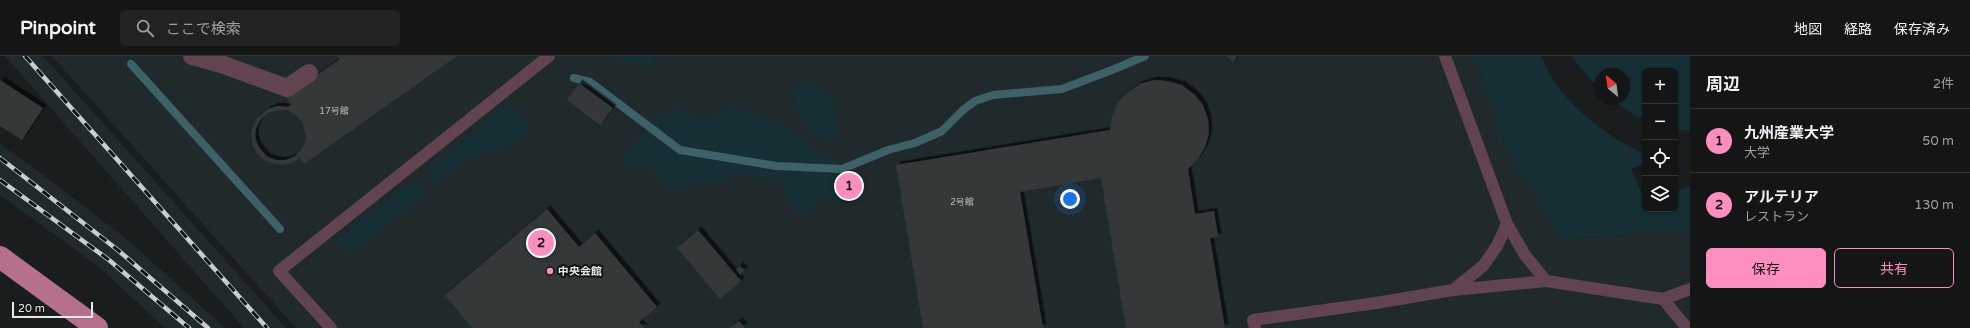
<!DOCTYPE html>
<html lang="ja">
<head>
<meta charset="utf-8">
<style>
	:root { --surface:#141616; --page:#212323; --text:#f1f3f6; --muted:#9d9fa1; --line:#333535; --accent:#fd8ec0 }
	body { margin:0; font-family:"Varela Round","Noto Sans JP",sans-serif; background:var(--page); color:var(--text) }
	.controls { position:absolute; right:12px; top:12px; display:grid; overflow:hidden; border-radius:6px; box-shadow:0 1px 3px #0004 }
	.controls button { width:36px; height:36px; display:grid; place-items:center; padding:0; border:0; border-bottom:1px solid var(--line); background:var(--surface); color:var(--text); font:20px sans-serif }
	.compass { position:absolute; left:1594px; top:12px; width:36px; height:36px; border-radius:50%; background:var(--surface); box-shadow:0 1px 3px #0004; rotate:331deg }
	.scale { position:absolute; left:12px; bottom:10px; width:81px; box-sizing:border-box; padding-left:4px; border:2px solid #e7e9e9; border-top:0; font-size:11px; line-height:14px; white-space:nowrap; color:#e7e9e9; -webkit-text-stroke:3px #111415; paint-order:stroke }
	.you { position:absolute; left:1070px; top:143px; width:14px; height:14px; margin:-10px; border:3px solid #fff; border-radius:50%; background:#1a73e8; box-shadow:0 0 0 6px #1a73e833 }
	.badge { display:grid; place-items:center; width:26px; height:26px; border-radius:50%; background:var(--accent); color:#111; font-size:13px; font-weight:700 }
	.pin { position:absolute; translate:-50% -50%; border:2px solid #fff; box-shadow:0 1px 4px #0006 }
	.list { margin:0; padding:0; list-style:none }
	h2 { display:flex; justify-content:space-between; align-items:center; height:52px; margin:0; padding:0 16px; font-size:17px }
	h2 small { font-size:13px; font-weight:400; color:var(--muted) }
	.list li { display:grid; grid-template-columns:26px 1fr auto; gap:12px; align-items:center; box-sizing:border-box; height:64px; padding:0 16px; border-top:1px solid var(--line) }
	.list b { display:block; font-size:15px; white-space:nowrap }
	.list p { margin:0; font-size:13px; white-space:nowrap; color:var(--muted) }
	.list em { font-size:13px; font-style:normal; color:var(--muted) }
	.actions { display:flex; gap:8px; padding:12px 16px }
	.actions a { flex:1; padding:9px 0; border:1px solid var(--accent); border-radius:6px; text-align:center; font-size:14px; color:var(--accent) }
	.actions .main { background:var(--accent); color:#111 }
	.icon { flex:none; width:22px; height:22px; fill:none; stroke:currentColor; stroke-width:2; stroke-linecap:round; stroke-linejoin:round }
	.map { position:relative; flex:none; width:1690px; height:272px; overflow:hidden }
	header { display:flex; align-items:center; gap:24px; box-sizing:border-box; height:56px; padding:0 20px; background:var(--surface); border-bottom:1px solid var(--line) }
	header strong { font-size:19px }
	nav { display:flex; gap:22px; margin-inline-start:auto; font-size:14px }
	.search { width:280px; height:36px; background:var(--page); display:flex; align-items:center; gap:10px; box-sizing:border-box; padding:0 14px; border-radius:6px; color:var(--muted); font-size:15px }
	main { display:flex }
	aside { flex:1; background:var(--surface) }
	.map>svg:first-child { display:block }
</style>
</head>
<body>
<header>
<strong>Pinpoint</strong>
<div class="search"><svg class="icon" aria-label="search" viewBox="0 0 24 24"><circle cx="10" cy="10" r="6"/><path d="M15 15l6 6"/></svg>ここで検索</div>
<nav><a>地図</a><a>経路</a><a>保存済み</a></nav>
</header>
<main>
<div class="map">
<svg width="1690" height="272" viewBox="0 0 1690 272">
	<defs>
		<filter id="shadow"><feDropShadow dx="3.5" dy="-3.5" stdDeviation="0" flood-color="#0009"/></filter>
	</defs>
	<rect width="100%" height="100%" fill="#1a1d1e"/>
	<!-- built -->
	<path fill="#202a2c" d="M5,0H43L286,272H244Z
		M52,0H1474L1506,91L1562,184L1690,173V272H296Z
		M0,88L38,115L129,185L225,272H165L100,212L0,139Z"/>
	<!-- green -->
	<path fill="#152f34" d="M610,0H656L654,9C643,11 644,8 635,6C625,4 619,9 610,0Z
		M1474,0H1541C1545,7 1547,16 1552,22C1574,55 1609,82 1645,98V107L1631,113L1645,145V153H1675V136L1690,130V173L1562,184L1506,91Z
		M1572,0H1690V75L1675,73V15H1645V64L1634,59L1609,42H1624V18H1600V33L1581,13Z
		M811,23L832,41L835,79L828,85C805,75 799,60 791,38L798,28Z
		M508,45L532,70L523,83L468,103L435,129L428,115Z
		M731,49C741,54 751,60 762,63C769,65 777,66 783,69C810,82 807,102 842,103L854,139L850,144L843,148L821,140C814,154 808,157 792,154C787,143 787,134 781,124L740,118L730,122L726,129L697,125L686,132L668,134L654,115L644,111L635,114L625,108L624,98C639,84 649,63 669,55C684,49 699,67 710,63C717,60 724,53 731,49Z
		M414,124L425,138L350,199L335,184Z"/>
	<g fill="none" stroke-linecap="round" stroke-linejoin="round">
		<!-- stream -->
		<path stroke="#3d6167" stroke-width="8" d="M131,8L280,173
			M574,22L590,26L680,94L776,110L842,113L888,94L915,87L942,75L963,54L975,45L993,39L1062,33L1112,14L1145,0"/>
	</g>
	<!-- building -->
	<path fill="#343737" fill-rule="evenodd" filter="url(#shadow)" d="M337,0H457L304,108L300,102L292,107L282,109L273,108L264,104L257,97L252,89L251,75L257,62L268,53L277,50L287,51L291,49L286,41L340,3ZM277,54H287L296,59L302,66L305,75L306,84L302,93L295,100L286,104H276L267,101L258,90L255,81L256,72L261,63L268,57Z
		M1226,0H1237L1233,6Z
		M0,24L43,52L22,84L0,70Z
		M1154,24L1168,25L1182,29L1194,38L1203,49L1208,63L1209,77L1205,91L1198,103L1188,113L1195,158L1214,155L1218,181L1210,182L1225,272H1126L1101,122L1020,136L1043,272H923L896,109L1110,74L1112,60L1118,46L1128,36L1140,28Z
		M579,27L613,52L600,69L567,44Z
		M547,153L579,191L595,177L657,251L639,266L644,272H472L445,239Z
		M698,174L741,225L720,243L677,192Z
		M740,210L745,214L740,219L736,213Z
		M739,265L745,272H729Z"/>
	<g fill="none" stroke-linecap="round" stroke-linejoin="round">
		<!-- service -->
		<path stroke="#624450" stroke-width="12" d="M1445,0L1507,168L1525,199L1546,225L1663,243L1690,233
			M1453,234L1483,210L1497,190L1507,168
			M1663,243L1687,272
			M331,272L279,215L549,0
			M1255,272L1253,264L1376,247L1453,234L1546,225"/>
		<!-- pedestrian -->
		<path stroke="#624450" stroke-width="18" d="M192,0L221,8L287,32L309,17"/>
		<!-- trunk -->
		<path stroke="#b6708e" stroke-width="22" d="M0,201L97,272"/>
		<!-- rail casing -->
		<g stroke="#cbcdcd" stroke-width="4.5">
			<path id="rail" d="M25,0L267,272
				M0,102L119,195L208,272
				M0,124L109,204L189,272"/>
		</g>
		<!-- rail -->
		<use href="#rail" stroke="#111415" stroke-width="3" stroke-dasharray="9" stroke-linecap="butt"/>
	</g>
	<!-- markers -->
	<circle fill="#fd8ec0" stroke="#111415" stroke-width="1.5" cx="550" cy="215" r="4"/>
	<g text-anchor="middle" stroke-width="4" stroke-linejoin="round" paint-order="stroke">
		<!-- number labels -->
		<g font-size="9" fill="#babcbc">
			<text x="334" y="58">17号館</text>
			<text x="962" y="149">2号館</text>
		</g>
		<!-- poi labels -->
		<g font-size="11" font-weight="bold" fill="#e7e9e9" stroke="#111415" text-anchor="start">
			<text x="558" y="219">中央会館</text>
		</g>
	</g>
</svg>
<div class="controls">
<button>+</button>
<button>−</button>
<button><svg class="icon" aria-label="locate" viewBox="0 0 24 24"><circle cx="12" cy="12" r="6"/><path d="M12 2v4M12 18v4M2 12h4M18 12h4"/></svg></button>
<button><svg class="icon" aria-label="layers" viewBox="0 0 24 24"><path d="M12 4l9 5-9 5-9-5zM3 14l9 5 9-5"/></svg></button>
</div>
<svg class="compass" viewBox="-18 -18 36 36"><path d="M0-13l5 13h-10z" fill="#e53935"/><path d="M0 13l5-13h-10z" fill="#9d9fa1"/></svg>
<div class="scale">20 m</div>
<div class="you"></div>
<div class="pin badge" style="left:849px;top:130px">1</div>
<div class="pin badge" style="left:541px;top:187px">2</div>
</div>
<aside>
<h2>周辺<small>2件</small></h2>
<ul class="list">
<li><span class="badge">1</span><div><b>九州産業大学</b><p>大学</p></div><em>50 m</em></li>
<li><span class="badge">2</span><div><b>アルテリア</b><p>レストラン</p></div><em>130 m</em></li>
</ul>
<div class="actions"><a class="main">保存</a><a>共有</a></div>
</aside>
</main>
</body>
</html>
